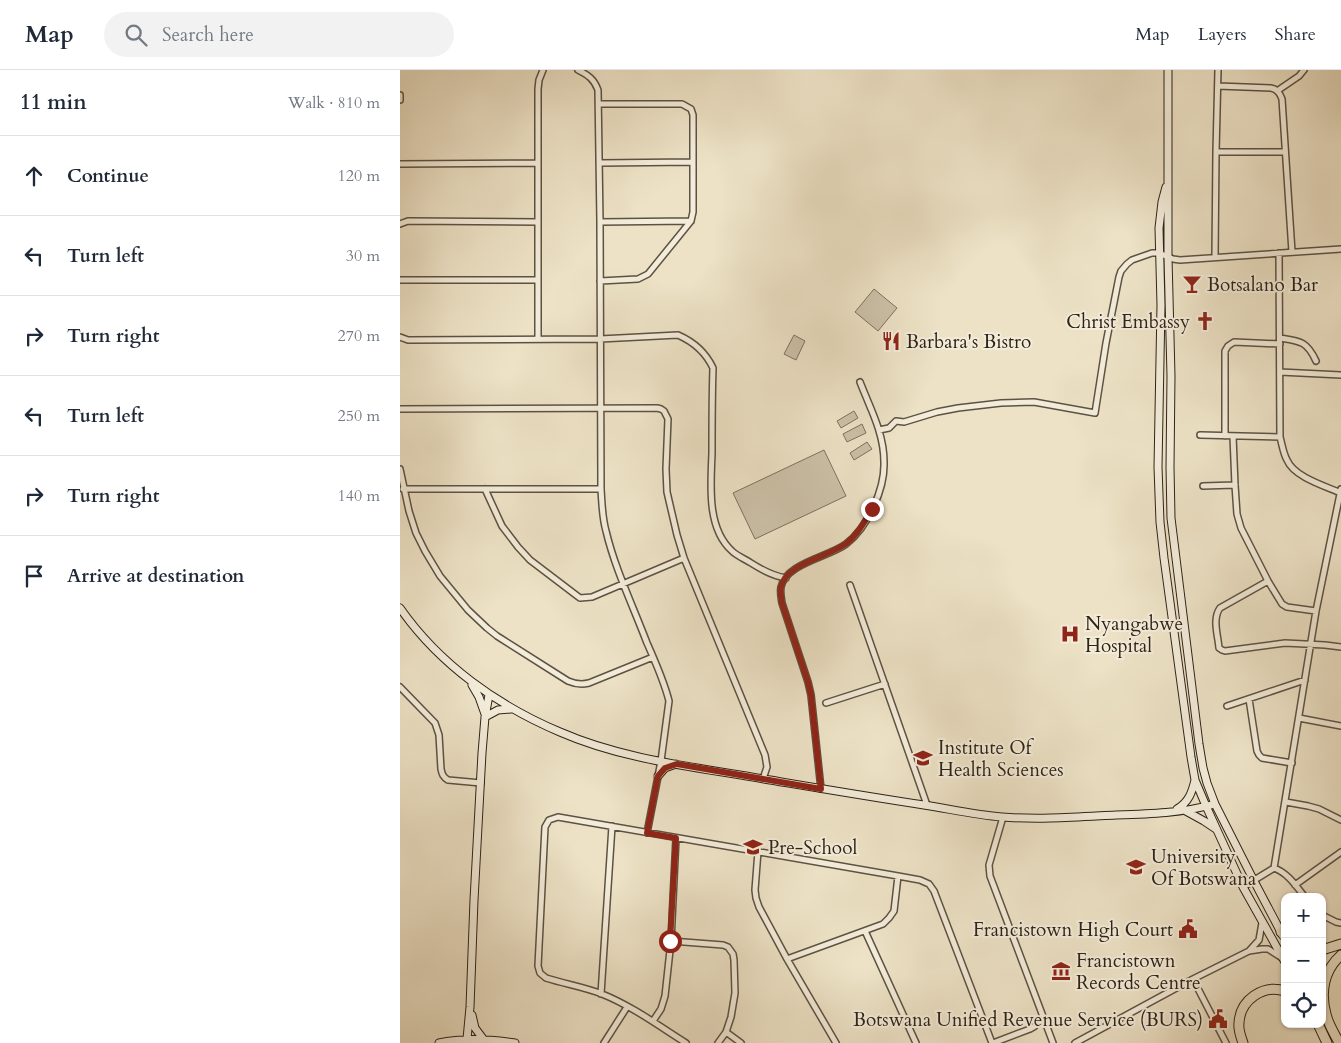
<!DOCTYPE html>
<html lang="en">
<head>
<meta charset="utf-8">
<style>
	:root { --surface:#fff; --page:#f2f2f3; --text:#1f2937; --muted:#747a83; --line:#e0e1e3 }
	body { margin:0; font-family:Cardo,serif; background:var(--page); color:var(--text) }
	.controls { position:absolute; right:15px; bottom:15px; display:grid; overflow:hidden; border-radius:10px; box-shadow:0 1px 4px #0004 }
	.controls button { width:45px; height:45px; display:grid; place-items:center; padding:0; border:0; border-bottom:1px solid var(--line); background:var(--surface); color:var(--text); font:25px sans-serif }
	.stop { position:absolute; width:15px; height:15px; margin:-11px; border:4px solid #8f2418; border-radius:50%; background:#fff }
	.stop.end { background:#8f2418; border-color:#fff; box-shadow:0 1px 5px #0008 }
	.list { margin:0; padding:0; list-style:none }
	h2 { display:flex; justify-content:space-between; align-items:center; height:65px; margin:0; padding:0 20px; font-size:21px }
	h2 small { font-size:16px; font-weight:400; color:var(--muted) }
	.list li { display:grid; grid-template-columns:32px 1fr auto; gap:15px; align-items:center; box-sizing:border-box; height:80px; padding:0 20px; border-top:1px solid var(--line) }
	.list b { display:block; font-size:19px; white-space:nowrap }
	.list em { font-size:16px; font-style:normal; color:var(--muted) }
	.icon { flex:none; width:28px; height:28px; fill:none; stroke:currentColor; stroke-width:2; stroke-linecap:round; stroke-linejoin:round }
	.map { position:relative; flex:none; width:941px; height:973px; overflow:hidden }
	header { display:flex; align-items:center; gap:30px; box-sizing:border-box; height:70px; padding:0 25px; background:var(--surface); border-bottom:1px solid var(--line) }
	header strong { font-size:24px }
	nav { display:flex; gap:28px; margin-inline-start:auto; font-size:18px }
	.search { width:350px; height:45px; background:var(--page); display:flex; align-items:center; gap:12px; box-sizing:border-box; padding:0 18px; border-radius:28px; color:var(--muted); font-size:19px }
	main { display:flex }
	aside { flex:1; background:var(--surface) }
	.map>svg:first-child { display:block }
</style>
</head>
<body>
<header>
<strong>Map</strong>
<div class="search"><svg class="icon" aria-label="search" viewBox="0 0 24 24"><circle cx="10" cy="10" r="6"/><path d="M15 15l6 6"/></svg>Search here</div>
<nav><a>Map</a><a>Layers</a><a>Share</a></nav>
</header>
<main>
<aside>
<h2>11 min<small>Walk · 810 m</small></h2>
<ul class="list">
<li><svg class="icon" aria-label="ahead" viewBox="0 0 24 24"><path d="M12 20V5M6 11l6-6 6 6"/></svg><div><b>Continue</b></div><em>120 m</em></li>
<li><svg class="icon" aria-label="left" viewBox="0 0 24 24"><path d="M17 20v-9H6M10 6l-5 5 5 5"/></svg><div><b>Turn left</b></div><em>30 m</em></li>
<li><svg class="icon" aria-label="right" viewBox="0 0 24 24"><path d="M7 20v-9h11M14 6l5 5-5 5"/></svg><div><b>Turn right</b></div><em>270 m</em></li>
<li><svg class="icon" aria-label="left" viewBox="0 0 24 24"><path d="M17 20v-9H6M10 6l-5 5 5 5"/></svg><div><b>Turn left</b></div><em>250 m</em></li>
<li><svg class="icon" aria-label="right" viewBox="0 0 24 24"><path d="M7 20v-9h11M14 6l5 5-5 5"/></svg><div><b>Turn right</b></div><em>140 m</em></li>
<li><svg class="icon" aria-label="arrive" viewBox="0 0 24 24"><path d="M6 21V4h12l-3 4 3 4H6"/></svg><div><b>Arrive at destination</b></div></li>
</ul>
</aside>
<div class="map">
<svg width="941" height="973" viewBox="0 0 941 973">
	<rect width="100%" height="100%" fill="#ede2c6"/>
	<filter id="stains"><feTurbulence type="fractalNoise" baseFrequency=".004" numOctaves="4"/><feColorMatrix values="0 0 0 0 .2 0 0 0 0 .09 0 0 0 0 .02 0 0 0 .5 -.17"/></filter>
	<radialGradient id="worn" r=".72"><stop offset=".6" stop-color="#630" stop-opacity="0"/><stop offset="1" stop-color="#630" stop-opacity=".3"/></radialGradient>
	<!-- green -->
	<path fill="#ccc1a8" stroke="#7c725f" d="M474,219L497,238L478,261L455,242Z
		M394,265L405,271L396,290L384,284Z
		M454,341L458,348L441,358L437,351Z
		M462,354L466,363L447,372L443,364Z
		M467,372L472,379L454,390L450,383Z
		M424,380L446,426L355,469L333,423Z"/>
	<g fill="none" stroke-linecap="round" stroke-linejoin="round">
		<!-- street casing -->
		<g stroke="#5d5242" stroke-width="8">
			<path id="street" d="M178,0C188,5 194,9 198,20L200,152L201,419C202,433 202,447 206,461C215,499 233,536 247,573C255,591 264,611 269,631L261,691L247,763
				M818,16L871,18C877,19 880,23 882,29L892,182
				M877,21L899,6L904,0
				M0,25V30
				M199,34H282L291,39L293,45V142L291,151L248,204L238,209L200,211
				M816,82H885
				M200,93L293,92
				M0,94L138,93
				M200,152L291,151
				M0,154L8,151L138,152
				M879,183L880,367C882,374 883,383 887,390C894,407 925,416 941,423
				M815,187L816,82L818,0
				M0,210H138
				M0,267L8,270L200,269L278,265C294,272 306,283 313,298C312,327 312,355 312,383C311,413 306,458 332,481C337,486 345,489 351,493C362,500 373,506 386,508
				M880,268C900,271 907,271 916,291
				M138,269V19L139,10L143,0
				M880,302L941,305
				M0,339L257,338L261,339L264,341L268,349L266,399L267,422L277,465L284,488L365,685L367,697L363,709
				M479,360L489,358L496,351L504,352L537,342L558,338L601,333L634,332L695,343L706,273L719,207L721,201L727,194L732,190L752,183H759L773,189L780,190L941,179
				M800,365L880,367
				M825,366V281L828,276L834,272L880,274
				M833,366L835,415L837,444L841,458L868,511L882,534L887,537L916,541
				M0,399L9,441L16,463L25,481L40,506L68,540L87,558L97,566L168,611C175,614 181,615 189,613L253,587
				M803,416L835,415
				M3,419H201
				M85,419L102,456L118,477L130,490L176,525L180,528L192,527L284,488
				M868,511L820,538C812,549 818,565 819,578L822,580L825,581L885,573L925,575L941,577
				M450,515L527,735
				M0,617L35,653L39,665L41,699C42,704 43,707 48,710L81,713
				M849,629L857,681L859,685L862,688L892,693
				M426,633L485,614
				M827,636L905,610
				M899,648L941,656
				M421,719L411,625L408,612L382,533C381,527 380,523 381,517C386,493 429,487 446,474C468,457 485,419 484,392C484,363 470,338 460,312L471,339
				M886,732L908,736L919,739L941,750
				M603,747L589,795L590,806L653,973
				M358,781L355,820L356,828L359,837L387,889L436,973
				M874,798C888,803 896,816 905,827
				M895,815L941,782
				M843,817L874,798L916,541L941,419
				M922,845L936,852L941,853
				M465,861L516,973
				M271,871L323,875L328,877L333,884L334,890L335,923L331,947L326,962L318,973
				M849,881L859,870L862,853
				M387,889L483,854L489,848L494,841L498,806
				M793,909L826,973
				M201,924L212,756
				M253,951L261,939L265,926L271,871L276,768
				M326,962L341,973
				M204,973L227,937
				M286,973C259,956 232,936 202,924C184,917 165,914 146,908L140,903L138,896L145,757L149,750L158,747L498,806L520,810L529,814L534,821L592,973
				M593,973L630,959L635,956L643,948
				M675,973L793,909L849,881L862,879H868L882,888"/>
		</g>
		<!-- secondary casing -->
		<g stroke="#2d2216" stroke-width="9">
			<path id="secondary" d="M768,0V187L771,306L770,397L771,448L799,674L803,698L807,713L815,734L854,811L883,866
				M766,117L762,132L759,158L761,235L758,397L760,452L764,488L791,687L795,710L806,736L843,817L885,892
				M0,538C39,594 98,636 160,662C224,690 296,697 364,709C418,718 471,727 524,735C550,739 576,745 602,747C639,750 678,747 716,745C749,744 783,743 815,734
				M72,615L79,627L85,644
				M85,647L98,640L111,639
				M258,706L265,698L276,694
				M777,739C789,732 792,722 795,710
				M784,740L804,751L816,759
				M72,945L75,958L84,970
				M67,969L70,937L74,830L82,683L85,647L89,625
				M39,973C65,967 90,969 115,973"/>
		</g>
		<!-- highway casing -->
		<g stroke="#2d2216" stroke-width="11">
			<path id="highway" d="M881,862L885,865
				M922,880L941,874
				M918,954L927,973
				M843,973C841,967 838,960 839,953C840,930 863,914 885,921
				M939,973C935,964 928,954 926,944C920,922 924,900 941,885"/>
		</g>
		<!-- street -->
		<use href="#street" stroke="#f3ecda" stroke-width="5"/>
		<!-- secondary -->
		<use href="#secondary" stroke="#f3ecda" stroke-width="7"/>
		<!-- highway -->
		<use href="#highway" stroke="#ede2c6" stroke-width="9"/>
	</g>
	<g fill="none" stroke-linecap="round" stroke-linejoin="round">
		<!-- route -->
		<path stroke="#8f2418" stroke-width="6" d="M270,871L276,768L247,763L258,706L265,698L277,694L421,719L411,625L408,612L382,533C381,527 380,522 381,517C386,493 429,487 447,473C458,464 465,451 472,439"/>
	</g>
	<!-- icons -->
	<defs>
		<g id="bar-bare" transform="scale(1.5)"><path d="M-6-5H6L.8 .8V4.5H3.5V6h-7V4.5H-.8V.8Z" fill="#8f2418" stroke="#f3ecda" stroke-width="2.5" paint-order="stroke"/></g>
		<g id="church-bare" transform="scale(1.5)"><path d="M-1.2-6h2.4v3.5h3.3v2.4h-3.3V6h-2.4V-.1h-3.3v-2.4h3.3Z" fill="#8f2418" stroke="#f3ecda" stroke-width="2.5" paint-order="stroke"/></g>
		<g id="restaurant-bare" transform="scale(1.5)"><path d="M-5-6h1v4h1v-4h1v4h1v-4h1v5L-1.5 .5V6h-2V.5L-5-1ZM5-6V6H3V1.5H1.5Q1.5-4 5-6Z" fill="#8f2418" stroke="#f3ecda" stroke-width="2.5" paint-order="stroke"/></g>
		<g id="hospital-bare" transform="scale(1.5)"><path d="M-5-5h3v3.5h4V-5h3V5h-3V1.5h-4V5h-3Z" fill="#8f2418" stroke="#f3ecda" stroke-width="2.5" paint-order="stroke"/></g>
		<g id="university-bare" transform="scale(1.5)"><path d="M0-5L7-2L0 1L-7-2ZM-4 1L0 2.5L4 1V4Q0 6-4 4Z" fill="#8f2418" stroke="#f3ecda" stroke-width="2.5" paint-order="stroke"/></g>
		<g id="school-bare" transform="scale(1.5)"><path d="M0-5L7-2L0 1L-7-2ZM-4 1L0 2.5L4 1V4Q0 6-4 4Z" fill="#8f2418" stroke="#f3ecda" stroke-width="2.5" paint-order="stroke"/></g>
		<g id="civic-bare" transform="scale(1.5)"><path d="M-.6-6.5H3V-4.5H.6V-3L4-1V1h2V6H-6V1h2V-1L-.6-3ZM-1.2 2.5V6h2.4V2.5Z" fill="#8f2418" stroke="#f3ecda" stroke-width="2.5" paint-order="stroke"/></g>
		<g id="museum-bare" transform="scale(1.5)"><path d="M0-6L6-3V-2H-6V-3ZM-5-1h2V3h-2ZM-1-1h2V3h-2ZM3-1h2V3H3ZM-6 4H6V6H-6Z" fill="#8f2418" stroke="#f3ecda" stroke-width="2.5" paint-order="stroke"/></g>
	</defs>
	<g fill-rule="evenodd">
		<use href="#bar-bare" x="792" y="214"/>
		<use href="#church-bare" x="805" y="251"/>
		<use href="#restaurant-bare" x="491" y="271"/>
		<use href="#hospital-bare" x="670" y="564"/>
		<use href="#university-bare" x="523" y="688"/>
		<use href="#school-bare" x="353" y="777"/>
		<use href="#school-bare" x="736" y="797"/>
		<use href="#civic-bare" x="788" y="859"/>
		<use href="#museum-bare" x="661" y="901"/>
		<use href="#civic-bare" x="818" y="949"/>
	</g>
	<g text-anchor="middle" stroke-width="4" stroke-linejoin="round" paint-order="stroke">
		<!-- poi labels -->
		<g font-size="19" fill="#2d2216" stroke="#f3ecda" text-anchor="start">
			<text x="807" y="221">Botsalano Bar</text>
			<text x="790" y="258" text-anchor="end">Christ Embassy</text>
			<text x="506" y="278">Barbara's Bistro</text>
			<text x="685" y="560">Nyangabwe<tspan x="685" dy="22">Hospital</tspan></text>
			<text x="538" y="684">Institute Of<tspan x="538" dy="22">Health Sciences</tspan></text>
			<text x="368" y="784">Pre-School</text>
			<text x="751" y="793">University<tspan x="751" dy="22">Of Botswana</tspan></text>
			<text x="773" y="866" text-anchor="end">Francistown High Court</text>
			<text x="676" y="897">Francistown<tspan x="676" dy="22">Records Centre</tspan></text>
			<text x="803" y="956" text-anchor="end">Botswana Unified Revenue Service (BURS)</text>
		</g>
	</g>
	<rect width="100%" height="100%" filter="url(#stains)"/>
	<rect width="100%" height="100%" fill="url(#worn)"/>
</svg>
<div class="controls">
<button>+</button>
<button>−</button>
<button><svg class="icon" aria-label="locate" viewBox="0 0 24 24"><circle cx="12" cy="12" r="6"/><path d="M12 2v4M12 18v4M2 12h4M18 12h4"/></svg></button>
</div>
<div class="stop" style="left:270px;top:871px"></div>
<div class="stop end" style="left:472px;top:439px"></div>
</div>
</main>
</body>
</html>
